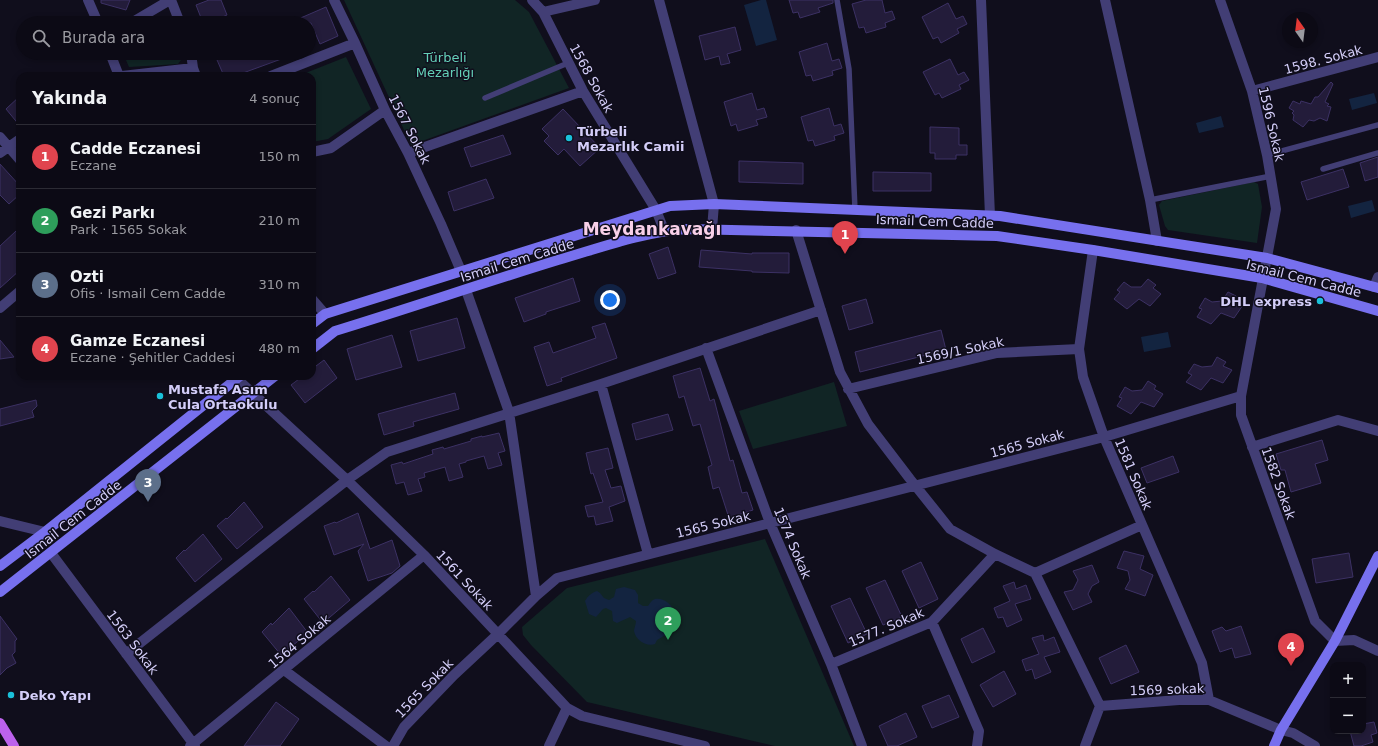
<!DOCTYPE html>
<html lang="tr">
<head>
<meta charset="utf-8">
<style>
	:root { --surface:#0c0a15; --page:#15131e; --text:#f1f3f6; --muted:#9a9aa0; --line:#2c2b34; --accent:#0f766e }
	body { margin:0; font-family:"DejaVu Sans",sans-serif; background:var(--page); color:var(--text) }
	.controls { position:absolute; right:12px; bottom:12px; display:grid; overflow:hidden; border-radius:8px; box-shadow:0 2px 6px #0003 }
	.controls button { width:36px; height:36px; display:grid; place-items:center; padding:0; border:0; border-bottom:1px solid var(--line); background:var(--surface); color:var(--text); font:20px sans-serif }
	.compass { position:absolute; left:1282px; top:12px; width:36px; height:36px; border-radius:50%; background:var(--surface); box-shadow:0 2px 6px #0003; rotate:346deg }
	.you { position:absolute; left:610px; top:300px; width:14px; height:14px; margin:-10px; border:3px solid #fff; border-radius:50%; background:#1a73e8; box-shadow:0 0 0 6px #1a73e833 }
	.badge { display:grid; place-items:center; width:26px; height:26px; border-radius:50%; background:var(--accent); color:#fff; font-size:13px; font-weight:700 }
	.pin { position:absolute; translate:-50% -33px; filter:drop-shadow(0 1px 2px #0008) }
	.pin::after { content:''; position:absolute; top:21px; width:14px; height:12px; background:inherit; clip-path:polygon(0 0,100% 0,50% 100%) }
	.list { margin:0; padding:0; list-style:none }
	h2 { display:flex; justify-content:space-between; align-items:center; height:52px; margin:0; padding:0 16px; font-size:17px }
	h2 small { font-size:13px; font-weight:400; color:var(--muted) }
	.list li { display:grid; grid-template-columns:26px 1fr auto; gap:12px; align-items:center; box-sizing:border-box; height:64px; padding:0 16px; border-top:1px solid var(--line) }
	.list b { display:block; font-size:15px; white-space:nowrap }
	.list p { margin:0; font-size:13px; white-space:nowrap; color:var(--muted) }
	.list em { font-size:13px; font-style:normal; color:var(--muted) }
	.icon { flex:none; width:22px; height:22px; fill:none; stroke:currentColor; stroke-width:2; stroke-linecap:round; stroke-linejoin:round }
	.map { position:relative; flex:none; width:1378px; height:746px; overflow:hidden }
	.search { position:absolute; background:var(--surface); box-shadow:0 2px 6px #0003; left:16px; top:16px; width:300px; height:44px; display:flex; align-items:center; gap:10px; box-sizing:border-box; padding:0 14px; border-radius:22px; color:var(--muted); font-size:15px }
	.panel { position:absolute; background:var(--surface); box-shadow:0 2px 6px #0003; left:16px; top:72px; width:300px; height:308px; border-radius:12px }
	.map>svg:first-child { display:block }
</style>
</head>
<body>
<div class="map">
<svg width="1378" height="746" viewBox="0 0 1378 746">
	<rect width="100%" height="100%" fill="#100e1c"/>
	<!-- green -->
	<path fill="#112525" d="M344,0H515L529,12L569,88L411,145Z
		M123,53H179L181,60L178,64L129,67Z
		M346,57L371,109L328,139L312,142V76H298Z
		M1254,182L1258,184L1262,207L1257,243L1168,230L1165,226L1159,205L1162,201Z
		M834,382L847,426L753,449L739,411Z
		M765,539L854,746H775L587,702L531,645L523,635L522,627L567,588Z"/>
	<!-- water -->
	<path fill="#132440" d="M761,0H766L777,40L756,46L744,5Z
		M1374,93L1377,103L1352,110L1349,99Z
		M1221,116L1224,127L1199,133L1196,123Z
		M1372,200L1375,211L1351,218L1348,206Z
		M1168,332L1171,347L1144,352L1141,337Z
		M624,587L635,590L638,595V603L643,606H648C650,603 652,600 655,599C667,597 676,610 677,620L672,624L667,634L657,640L655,644C647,647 636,641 634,631C634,628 636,625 636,621L630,617L617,623L613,621L612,611L606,608L603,609L596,617L589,614L585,601C588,596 591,593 597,591L600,593L604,598L609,600L614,597L616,589Z"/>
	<!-- building -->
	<path fill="#231c3a" stroke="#3c3164" d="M101,0H130L126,10L101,3Z
		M209,0H221L227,15L208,23H203L196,5Z
		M789,0H833V3L818,8L820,12L800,18L798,12L793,13Z
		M866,0H882L885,13L892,11L895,19L885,23L886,27L866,33L864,27L859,28L852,4Z
		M948,3L956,19L963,16L967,24L957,29L959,33L941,43L938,37L933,39L922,17Z
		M326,7L338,36L320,44L311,23H289Z
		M735,27L741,50L727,54L730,63L721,65L719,56L705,60L699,36Z
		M827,43L832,61L839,59L842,68L832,71L833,75L813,81L811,75L806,76L799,52Z
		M214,53H295V54L243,73L244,74L239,76H224Z
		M950,59L958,75L964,72L969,80L959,85L961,89L942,98L939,93L935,95L923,72Z
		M1331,82L1333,84L1325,102L1329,104L1327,106L1331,107L1327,121L1320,118L1314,121L1309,120L1303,127L1293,120L1294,115L1292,113L1294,111L1289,108L1293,101L1300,104L1301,101L1311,104L1315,97H1318Z
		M752,93L757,110L764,108L767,117L756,120L758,125L738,131L736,124L731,126L724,102Z
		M20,96V126L6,109Z
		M829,108L834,126L841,124L844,133L834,136L835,140L815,146L813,140L808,141L801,117Z
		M563,109L600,148L580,166L564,149L558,155L544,141L549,136L542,129Z
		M930,127L959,128V145H967V155H956V159H935V153H930Z
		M503,135L511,154L471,167L464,148Z
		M1378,157V177L1365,181L1360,163Z
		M739,161L803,163V184L739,182Z
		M0,164L20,186V194L9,204L0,195Z
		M1343,169L1349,187L1307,200L1301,182Z
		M873,172L931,173V191H873Z
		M486,179L494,198L454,211L448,192Z
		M16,231L20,236V270L0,288V246Z
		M668,247L676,273L658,279L649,254Z
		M701,250L752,254V253H789V273L752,272V271L699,267Z
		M573,278L580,301L546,312V314L524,322L515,298Z
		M1148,279L1156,285L1153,288L1161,294L1150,306L1139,299L1127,309L1114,299L1120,292L1117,290L1124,282L1131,287H1141Z
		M1228,292L1236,296L1234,300L1243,305L1234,318L1221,313L1211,324L1197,317L1202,309L1199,308L1205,298L1212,302L1222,301Z
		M866,299L873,323L849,330L842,306Z
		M457,318L465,348L418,361L410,331Z
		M605,323L617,358L561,378L562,381L547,386L534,347L549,342L553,353L596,338L592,327Z
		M941,330L946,350L860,372L855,352Z
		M392,335L402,367L356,380L347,349Z
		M0,340L14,357L0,359Z
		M1217,357L1226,362L1223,366L1232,370L1223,383L1211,378L1201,390L1186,382L1192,375L1188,373L1194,364L1202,367L1212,366Z
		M324,360L337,378L305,403L291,385L303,376H312V369Z
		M700,368L710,401L714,399L730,461L733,460L742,493L747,492L753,510L729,518L719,487L713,489L708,467L712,465L700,424L693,426L684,396L679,398L673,376Z
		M1148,381L1156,386L1154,389L1163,394L1154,407L1141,402L1131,414L1117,406L1122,398L1119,397L1125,387L1132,391L1142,390Z
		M455,393L459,409L413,422L414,426L384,435L378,414Z
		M36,400L37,406L32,411L34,417L0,426V409Z
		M668,414L673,430L636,440L632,424Z
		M499,433L505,451L498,453L502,465L488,469L484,456L466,461V462L459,464L463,477L449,481L445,467L424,473L425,477L418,479L422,491L408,495L404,482L396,484L391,465L402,462L403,464L433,454L432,450L443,447L444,449L471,441V439L482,436V437Z
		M1322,440L1328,460L1315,464L1321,483L1291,492L1285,470H1281L1276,454Z
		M608,448L613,468L605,470L611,488L621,486L625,501L609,507L613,521L596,525L594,516L588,517L585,506L603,502L593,473L591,474L586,453Z
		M1173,456L1179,472L1147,483L1141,468Z
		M244,502L263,527L237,549L217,526L226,518L227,519Z
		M358,513L370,549L392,540L400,566L392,573L368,581L358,551L364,544L334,555L324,526L335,522L336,523Z
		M203,534L222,559L195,582L176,558L184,550L185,551Z
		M1124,551L1144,556L1140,569L1153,575L1145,596L1125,589L1130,580L1128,571L1117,568Z
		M1349,553L1353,577L1316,583L1312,559Z
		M921,562L938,599L919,608L902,571Z
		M1092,565L1099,582L1092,586L1088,594L1092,602L1073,610L1064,592L1073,590L1078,580L1073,571Z
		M331,576L350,600L323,623L304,599L313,591L314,592Z
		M885,580L902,617L883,625L866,588Z
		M1014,582L1016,589L1026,585L1031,599L1015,604L1022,620L1007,627L1003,617L998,618L994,608L1010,601L1003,586Z
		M850,598L867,634L848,643L831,606Z
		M289,608L308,633L281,655L262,632L271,623L272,625Z
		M0,616L17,639L15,641V652L12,655L16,663L7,668L0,675Z
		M1241,626L1251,654L1235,658L1232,648L1220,652L1212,631L1222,627L1226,631Z
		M983,628L995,652L972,663L961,639Z
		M1043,635L1044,641L1054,637L1060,652L1044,657L1051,672L1035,679L1032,669L1026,671L1022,660L1039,654L1032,638Z
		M1126,645L1139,672L1111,684L1099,658Z
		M1004,671L1016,694L993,707L980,685Z
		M949,695L959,717L932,728L922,706Z
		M276,702L299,719L280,746H244Z
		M906,713L917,737L897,746H888L879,726Z
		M1374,722L1377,733L1371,735L1373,742L1361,746H1354L1350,731H1363V724Z"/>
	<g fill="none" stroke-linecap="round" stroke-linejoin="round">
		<!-- lane -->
		<path stroke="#423e75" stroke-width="5.5" d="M837,0L849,69L855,210
			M485,98L568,63
			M1267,155L1378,125
			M1323,169L1378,153
			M1150,200L1271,176"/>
		<!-- street -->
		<path stroke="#423e75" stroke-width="10" d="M88,0L98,23
			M171,0L180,23
			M334,0L355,43L385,110L408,153L441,224L461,271
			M532,0L543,12L583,91L656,210L664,230
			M659,0L714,204L712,229
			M981,0L990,216
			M1105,0L1150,200L1157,241
			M1220,0L1252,91L1267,155L1276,209L1241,396V415L1315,621L1335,641L1354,640L1378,651
			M543,12L595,0
			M131,23L170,0
			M110,53L119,76
			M191,53L193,68L196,76
			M122,76L193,68
			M271,76L355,43
			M1252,91L1378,57
			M0,137L20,160
			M312,152L331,148L385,110
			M0,153L20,139
			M408,153L583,91
			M796,230L840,372L868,424L910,479L950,529L995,554L1035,573L1100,706
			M1093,250L1079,349L1083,377L1104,437L1202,663L1209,700
			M1374,287L1378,277
			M466,290L509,412L536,596
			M312,299L325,314
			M0,308L20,291
			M706,348L770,523L831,664L862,746
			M234,376L347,480L424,555L567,708L582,716L705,746
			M601,384L648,554
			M848,389L997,353L1079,349
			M1252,447L1338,420L1378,431
			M0,521L45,532
			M51,553L195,746
			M1035,573L1142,525
			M932,622L979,731L977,746
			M126,654L347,480L387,452L601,384L821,310
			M831,664L932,622L995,554
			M284,670L386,746
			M190,746L424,555
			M393,746L404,727L454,675L498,634L536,596L557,578L1104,437L1241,396
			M549,746L567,708
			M1085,746L1100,706L1179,700H1209L1281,730L1293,733L1315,746"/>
		<!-- secondary -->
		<path stroke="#7770ee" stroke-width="10" d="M312,324L325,314L670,206L714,204L1000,216L1267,258L1378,288
			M312,349L335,331C410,308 483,283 558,260C600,248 642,232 687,229L997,236L1093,250L1262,278L1378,311
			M0,566L45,532L240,376
			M0,592L275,376
			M1274,746L1281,730L1335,641L1378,556"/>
		<!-- primary -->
		<path stroke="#bc62ec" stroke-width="10" d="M0,723L14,746"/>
	</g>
	<!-- markers -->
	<g fill="#1ac1da" stroke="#100e1c" stroke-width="1.5">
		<circle cx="569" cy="138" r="4"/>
		<circle cx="1320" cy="301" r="4"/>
		<circle cx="160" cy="396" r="4"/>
		<circle cx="11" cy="695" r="4"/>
	</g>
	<g text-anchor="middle" stroke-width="3" stroke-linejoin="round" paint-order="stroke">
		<!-- park labels -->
		<g font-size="13" fill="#64d0b8" stroke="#100e1c">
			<text x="445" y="62">Türbeli<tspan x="445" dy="15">Mezarlığı</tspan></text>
		</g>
		<!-- street labels -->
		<g font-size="13" fill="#d4cef9" stroke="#100e1c">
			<text transform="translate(1323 59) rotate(-15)" y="5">1598. Sokak</text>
			<text transform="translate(592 78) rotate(61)" y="5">1568 Sokak</text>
			<text transform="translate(1272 124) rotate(77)" y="5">1596 Sokak</text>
			<text transform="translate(410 129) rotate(63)" y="5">1567 Sokak</text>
			<text transform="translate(935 221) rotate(2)" y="5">Ismail Cem Cadde</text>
			<text transform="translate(517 260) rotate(-17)" y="5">Ismail Cem Cadde</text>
			<text transform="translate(1304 278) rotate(14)" y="5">Ismail Cem Cadde</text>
			<text transform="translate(960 350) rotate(-12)" y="5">1569/1 Sokak</text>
			<text transform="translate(1027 443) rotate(-15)" y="5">1565 Sokak</text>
			<text transform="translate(1134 474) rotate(67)" y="5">1581 Sokak</text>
			<text transform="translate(1279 483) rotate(70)" y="5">1582 Sokak</text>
			<text transform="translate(73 519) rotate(-38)" y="5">Ismail Cem Cadde</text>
			<text transform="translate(713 524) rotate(-14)" y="5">1565 Sokak</text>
			<text transform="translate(793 543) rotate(67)" y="5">1574 Sokak</text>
			<text transform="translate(465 580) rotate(47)" y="5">1561 Sokak</text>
			<text transform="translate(886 627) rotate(-23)" y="5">1577. Sokak</text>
			<text transform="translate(299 641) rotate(-40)" y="5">1564 Sokak</text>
			<text transform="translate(133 642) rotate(53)" y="5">1563 Sokak</text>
			<text transform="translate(424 688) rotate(-46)" y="5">1565 Sokak</text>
			<text transform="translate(1167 689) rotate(-2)" y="5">1569 sokak</text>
		</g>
		<!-- poi labels -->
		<g font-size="13" font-weight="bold" fill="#d4cef9" stroke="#100e1c" text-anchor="start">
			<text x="577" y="136">Türbeli<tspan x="577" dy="15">Mezarlık Camii</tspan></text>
			<text x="1312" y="306" text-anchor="end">DHL express</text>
			<text x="168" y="394">Mustafa Asım<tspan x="168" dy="15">Cula Ortaokulu</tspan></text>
			<text x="19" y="700">Deko Yapı</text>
		</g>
		<!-- district labels -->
		<g font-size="17" font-weight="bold" fill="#f9d0e9" stroke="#100e1c">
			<text x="652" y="235">Meydankavağı</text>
		</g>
	</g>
</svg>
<div class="controls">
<button>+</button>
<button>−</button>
</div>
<svg class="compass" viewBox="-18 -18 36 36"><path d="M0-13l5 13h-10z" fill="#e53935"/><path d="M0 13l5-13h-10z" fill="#9a9aa0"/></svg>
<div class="you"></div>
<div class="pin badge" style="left:845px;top:254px;background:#e0444e">1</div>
<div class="pin badge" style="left:668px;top:640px;background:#2e9e5b">2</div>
<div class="pin badge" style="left:148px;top:502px;background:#5c6f8a">3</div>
<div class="pin badge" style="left:1291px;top:666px;background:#e0444e">4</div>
<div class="search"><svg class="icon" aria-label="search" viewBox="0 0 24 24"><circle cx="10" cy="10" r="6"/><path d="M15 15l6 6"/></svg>Burada ara</div>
<section class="panel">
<h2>Yakında<small>4 sonuç</small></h2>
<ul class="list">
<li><span class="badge" style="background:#e0444e">1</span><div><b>Cadde Eczanesi</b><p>Eczane</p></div><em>150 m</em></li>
<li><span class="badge" style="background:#2e9e5b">2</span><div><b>Gezi Parkı</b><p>Park · 1565 Sokak</p></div><em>210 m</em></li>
<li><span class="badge" style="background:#5c6f8a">3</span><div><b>Ozti</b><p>Ofis · Ismail Cem Cadde</p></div><em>310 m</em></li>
<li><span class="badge" style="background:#e0444e">4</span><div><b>Gamze Eczanesi</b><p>Eczane · Şehitler Caddesi</p></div><em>480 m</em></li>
</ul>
</section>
</div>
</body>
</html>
